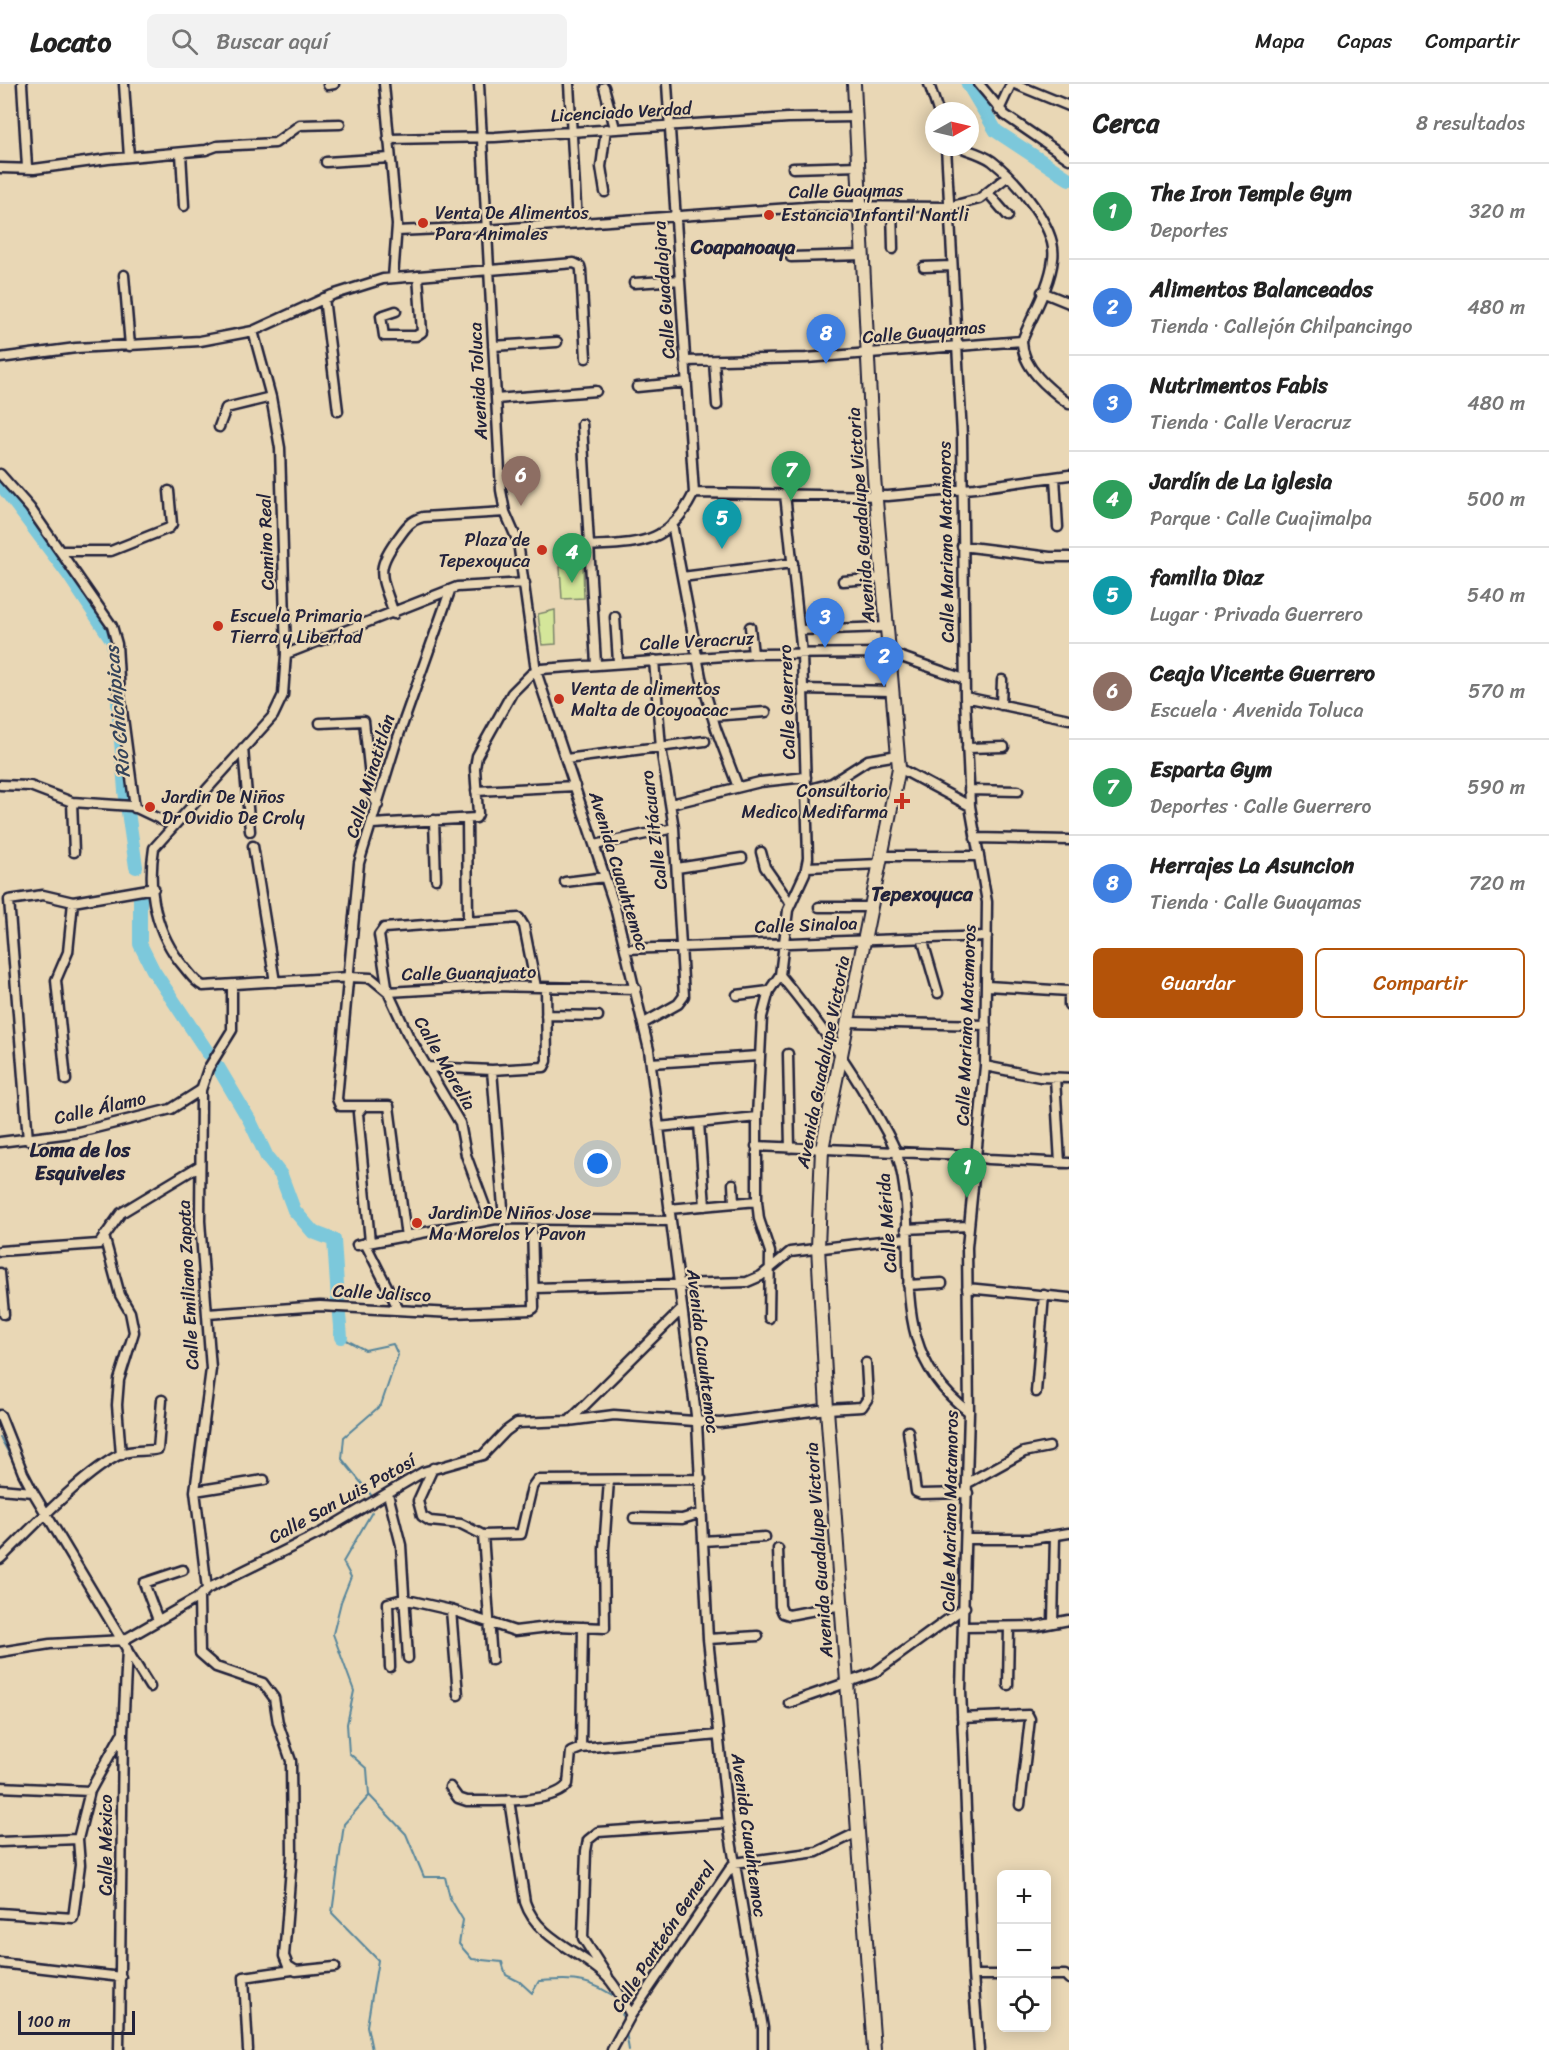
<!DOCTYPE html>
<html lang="es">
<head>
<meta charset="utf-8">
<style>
	:root { --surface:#fff; --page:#f2f2f2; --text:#222; --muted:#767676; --line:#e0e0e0; --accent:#b45309 }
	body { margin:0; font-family:Sriracha,sans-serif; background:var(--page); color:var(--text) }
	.controls { position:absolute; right:18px; bottom:18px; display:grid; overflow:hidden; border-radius:9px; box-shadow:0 3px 15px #0003 }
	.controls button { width:54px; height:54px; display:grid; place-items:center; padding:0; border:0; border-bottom:2px solid var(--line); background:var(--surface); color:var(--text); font:30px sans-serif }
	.compass { position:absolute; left:925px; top:18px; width:54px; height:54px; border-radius:50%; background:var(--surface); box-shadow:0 3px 15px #0003; rotate:82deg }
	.scale { position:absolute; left:18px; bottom:15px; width:117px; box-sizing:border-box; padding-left:6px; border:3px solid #22223b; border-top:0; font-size:16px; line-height:21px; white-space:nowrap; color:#22223b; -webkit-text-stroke:4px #e9d7b5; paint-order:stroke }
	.you { position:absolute; left:598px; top:1080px; width:21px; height:21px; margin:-15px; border:4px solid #fff; border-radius:50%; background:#1a73e8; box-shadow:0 0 0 9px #1a73e833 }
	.badge { display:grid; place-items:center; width:39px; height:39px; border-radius:50%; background:var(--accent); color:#fff; font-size:20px; font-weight:700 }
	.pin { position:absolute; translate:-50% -50px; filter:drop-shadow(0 2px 3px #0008) }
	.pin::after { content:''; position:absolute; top:32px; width:21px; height:18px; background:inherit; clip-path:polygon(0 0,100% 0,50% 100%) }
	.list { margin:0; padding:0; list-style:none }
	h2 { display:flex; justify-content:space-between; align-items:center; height:78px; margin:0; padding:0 24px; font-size:26px }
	h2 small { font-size:20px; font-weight:400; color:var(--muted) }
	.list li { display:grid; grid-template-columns:39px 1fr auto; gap:18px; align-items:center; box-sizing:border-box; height:96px; padding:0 24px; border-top:2px solid var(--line) }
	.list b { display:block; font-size:22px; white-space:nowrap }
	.list p { margin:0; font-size:20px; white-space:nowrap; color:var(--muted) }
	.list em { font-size:20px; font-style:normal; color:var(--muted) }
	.actions { display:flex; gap:12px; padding:18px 24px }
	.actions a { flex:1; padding:14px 0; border:2px solid var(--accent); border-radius:9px; text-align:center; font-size:21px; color:var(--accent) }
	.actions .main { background:var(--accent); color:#fff }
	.icon { flex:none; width:33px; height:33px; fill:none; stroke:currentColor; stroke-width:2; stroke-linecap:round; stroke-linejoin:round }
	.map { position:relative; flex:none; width:1069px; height:1966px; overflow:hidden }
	header { display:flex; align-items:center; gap:36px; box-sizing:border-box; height:84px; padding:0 30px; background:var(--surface); border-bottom:2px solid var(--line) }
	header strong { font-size:28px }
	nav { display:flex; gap:33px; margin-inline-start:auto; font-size:21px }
	.search { width:420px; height:54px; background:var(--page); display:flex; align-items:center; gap:15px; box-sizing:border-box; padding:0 21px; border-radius:9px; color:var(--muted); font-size:22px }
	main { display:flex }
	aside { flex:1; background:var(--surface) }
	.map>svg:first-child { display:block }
</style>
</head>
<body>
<header>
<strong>Locato</strong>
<div class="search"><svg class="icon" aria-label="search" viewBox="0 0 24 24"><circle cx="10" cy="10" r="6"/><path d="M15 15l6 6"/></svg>Buscar aquí</div>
<nav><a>Mapa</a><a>Capas</a><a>Compartir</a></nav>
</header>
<main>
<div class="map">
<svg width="1069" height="1966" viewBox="0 0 1069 1966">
	<rect width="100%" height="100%" fill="#e9d7b5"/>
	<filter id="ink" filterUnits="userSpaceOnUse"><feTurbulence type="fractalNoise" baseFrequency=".0167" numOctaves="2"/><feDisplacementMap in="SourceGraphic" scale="12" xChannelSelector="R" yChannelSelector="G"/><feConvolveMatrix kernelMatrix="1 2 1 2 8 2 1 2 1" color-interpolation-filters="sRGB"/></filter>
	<g filter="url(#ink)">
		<!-- green -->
		<path fill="#d4e69a" stroke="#7b846a" stroke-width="1.5" d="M583,481L584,514L562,515L560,483Z
			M555,526L556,560L542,561L538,530Z"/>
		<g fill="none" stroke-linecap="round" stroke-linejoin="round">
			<!-- stream -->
			<path stroke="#58869b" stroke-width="2" d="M341,1253L365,1266L393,1260L398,1271L381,1321L344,1353L342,1375L371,1411
				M0,1353L18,1386
				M372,1428L343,1478L351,1493L341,1518L333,1550L354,1607L347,1640L349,1669L367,1685L369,1711L406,1750L424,1793H445L450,1814L463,1836L459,1860L472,1875L502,1878L506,1891L520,1898L532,1909L539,1897C576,1895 590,1894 621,1917L623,1937
				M369,1712L344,1740L332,1829L378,1876L367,1942L372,1966
				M626,1948L629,1966"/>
			<!-- river -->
			<path stroke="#7cc8db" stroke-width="14" d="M968,0L996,47L1069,95
				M0,399L69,491L113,557L114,569
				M118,619L125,707L136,783
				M140,814V860L153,886L208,969
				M218,983L250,1037L267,1073L281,1091L294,1126L313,1148L334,1156L338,1216
				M339,1231L341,1253"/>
			<!-- street casing -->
			<g stroke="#22223b" stroke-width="13">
				<path id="street" d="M22,0L27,83
					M124,0L129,73
					M384,0L397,141L393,194
					M479,0L501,406L505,428L518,458L536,587L615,823L649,966L697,1339L708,1555L728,1739L763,1944V1966
					M569,0L577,139
					M667,0L694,409
					M929,0L938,27
					M979,0L1005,31L1069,75
					M1015,0L1069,22
					M328,1L334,0
					M604,3L615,44
					M999,26L1011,0
					M388,55L495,53L788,34L856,33
					M946,63L962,351L965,613L970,722L987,818L985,982L967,1163L969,1328L961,1606L973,1891L979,1966
					M959,63C970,67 982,70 992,77C1015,95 1058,144 1053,175C1050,203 1032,231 1022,257C1022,284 1049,305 1069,320
					M181,69L184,122
					M326,78L390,74
					M0,84L34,85L108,75L206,66L217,62L275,59L300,41L340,40
					M793,84L859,82
					M605,108L601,83L606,45
					M989,110L1008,132
					M892,123L893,165
					M485,146L819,122L948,123L979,115L1008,92
					M397,147L485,143
					M791,173L863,171
					M924,183L951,182
					M124,191L130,262
					M634,199L680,196
					M1042,208L1069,219
					M324,214L338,327
					M396,227L381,232L384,252H416L422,248L418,192
					M253,247L271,313L280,364L286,570L283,611L273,632L154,764C147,807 156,850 184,883C190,890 195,898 203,902L349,893L371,894L388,908L492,902L636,905
					M493,262L557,258
					M0,274L76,264L200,257L253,247L332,211L383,195L574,179L580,182L581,186L586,274
					M685,277L806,274L1022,257
					M714,277L717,321
					M637,303L687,298
					M496,315L596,307
					M582,340L596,580
					M219,343L226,324L271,313
					M0,390L30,424L112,542L117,560L120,611L135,724
					M1055,393L1058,443
					M694,409L888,412L975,404L1069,391
					M672,440L701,593L716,645L738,703
					M587,462C639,459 668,462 694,409
					M962,462L1050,473H1069
					M60,467H111L169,444L172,440L169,407
					M682,493L793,479
					M843,497L883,494
					M394,530C382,492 373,487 399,453C406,443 411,436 423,433L505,428
					M615,533L618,578
					M750,543L753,570
					M800,546L887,543
					M286,570L457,503L525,499
					M803,605L892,607
					M965,613L1069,635
					M1001,621L1002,596
					M712,632L766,628
					M320,639L364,637L372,711L378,721
					M243,664L250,747
					M967,664L1004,663
					M566,675L705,657
					M899,684L970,722
					M0,701L30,702L72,718L132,722L174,742
					M806,706L832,699L868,676L898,671
					M969,706L1018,707
					M476,707L575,702
					M72,718L74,768
					M671,720L760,698L806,693
					M467,735L468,837
					M434,736L436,795
					M372,740L476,734L478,730L475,684L477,672L512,609L531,590L541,585L753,570L890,569L964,595
					M975,754L1069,756
					M595,761L674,744
					M253,762L275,898
					M761,768L765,783L790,819
					M882,772H979
					M807,783L880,780
					M677,784L742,774
					M565,798L605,793
					M819,823H871
					M922,854L938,909
					M626,865L987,852
					M780,891C816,935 849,980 876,1029C883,1042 892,1056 897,1070C925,1161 877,1260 969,1328
					M987,902L1069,907
					M1069,910V921
					M737,911L769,907
					M546,931L598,932
					M848,938L986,941
					M644,939L678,920L684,912L674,744L661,664L654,576
					M788,970L790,1064
					M651,979L759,972
					M985,982L1040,993L1069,994
					M428,983L492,986L544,983L547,977L546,904
					M492,986L504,1136
					M1055,994L1060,1079
					M66,996L56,896L68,868L73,818
					M362,1024L358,1029L370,1158
					M699,1039L705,1122
					M659,1043L757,1033
					M28,1056L9,816L43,811L73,818L154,804
					M0,1058L79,1048L171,1025L201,1006
					M756,1062L966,1071L988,1075L1069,1079
					M733,1100L734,1119
					M669,1125L757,1117
					M490,1136L466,1071L460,1039L408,951L388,908L379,851L384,844L519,834L524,842L536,903
					M906,1145L968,1142
					M104,1152L120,1211L130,1228L134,1248L119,1296L117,1321L121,1371
					M406,1153L389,1022H340L337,1015L359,779L395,662L450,507
					M365,1159L399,1226
					M357,1161L496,1135L670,1137
					M0,1167L99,1160L121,1129L199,1082
					M0,1189L4,1230
					M908,1201L942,1199
					M535,1204L747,1198L761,1192L790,1168L906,1154
					M967,1204L1069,1214
					M208,1230L320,1222L453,1229L531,1226L534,1224L532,1136
					M769,1234L770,1168L759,1135L757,1117V1033L762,933L769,907L780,891L788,826L805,789L808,774L802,570L785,410
					M1036,1308L1044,1211
					M0,1331L23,1389L33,1408L0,1405
					M569,1337L682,1225
					M908,1347L916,1408L921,1410L968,1409
					M433,1384L418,1417L422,1432L430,1437L461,1440L483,1451L521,1450L532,1403L537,1396L701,1395
					M968,1399L1024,1368L1049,1363
					M195,1407L264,1396
					M33,1408L127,1565L123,1649L119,1966
					M388,1410L401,1461L408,1574
					M634,1434L682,1435L702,1429
					M483,1451L492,1576
					M967,1455H1032L1069,1449
					M703,1457L765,1453
					M778,1465L780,1522L783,1529L789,1531L842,1521
					M0,1475C31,1445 84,1388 121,1370C132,1365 146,1368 158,1365L162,1316
					M207,1505L195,1407L211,1285L200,1137L201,1006L208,985L232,946V901
					M199,1513L200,1569L216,1583L263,1599L274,1614L278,1639L291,1677L292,1771L284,1872L288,1882L296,1887L335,1883
					M451,1526L458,1611
					M158,1536L144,1499L183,1486
					M1053,1538L1055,1452
					M964,1543L1037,1542L1069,1536
					M708,1555L758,1552
					M127,1566L150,1603
					M0,1568L50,1560L124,1556L199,1513L207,1505L322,1448L423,1388L483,1371L506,1347L517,1339L568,1337L614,1331L720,1339L827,1325L862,1323L868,1314L866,1279
					M390,1583L388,1519L403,1515L451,1526L515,1547L557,1542L605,1544L604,1465L609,1396
					M1008,1601L1009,1543
					M789,1619L874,1589L965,1523
					M962,1634L1028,1631L1030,1635L1020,1721
					M581,1664L718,1651
					M0,1703L90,1707
					M450,1703L458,1714L467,1717C491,1717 555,1720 568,1700L571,1668L581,1664L583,1543
					M509,1716L525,1818C537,1855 580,1867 606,1892C617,1902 624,1919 631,1931
					M0,1758L78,1755
					M0,1829L73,1834L80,1781L78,1755L90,1707L121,1651
					M0,1879L121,1893
					M973,1891H1002
					M1046,1891H1065L1069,1895
					M608,1893L583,1854L586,1767L588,1756L598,1748L728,1739
					M248,1966L244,1893L292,1886
					M612,1966L631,1931L734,1779L817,1768L858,1748"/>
			</g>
			<!-- secondary casing -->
			<g stroke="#22223b" stroke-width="16">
				<path id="secondary" d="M854,0L874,393L899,684L822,1065L818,1163L827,1325L874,1966"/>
			</g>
			<!-- street -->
			<use href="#street" stroke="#e9d7b5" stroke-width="8"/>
			<!-- secondary -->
			<use href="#secondary" stroke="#e9d7b5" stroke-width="12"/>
		</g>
	</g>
	<!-- markers -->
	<g fill="#c8321e" stroke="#e9d7b5" stroke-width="2">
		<circle cx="769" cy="131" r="6"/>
		<circle cx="423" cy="139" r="6"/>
		<circle cx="542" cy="466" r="6"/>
		<circle cx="218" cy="542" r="6"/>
		<circle cx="559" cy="615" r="6"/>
		<path d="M899 708h6v6h6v6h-6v6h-6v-6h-6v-6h6z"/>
		<circle cx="150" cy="723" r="6"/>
		<circle cx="417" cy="1139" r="6"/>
	</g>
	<g text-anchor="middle" stroke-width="4.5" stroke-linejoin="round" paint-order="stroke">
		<!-- street labels -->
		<g font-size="18" fill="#22223b" stroke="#e9d7b5">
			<text transform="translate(621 28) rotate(-3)" y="6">Licenciado Verdad</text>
			<text transform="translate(846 107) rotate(-1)" y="6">Calle Guaymas</text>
			<text transform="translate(664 206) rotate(-94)" y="6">Calle Guadalajara</text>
			<text transform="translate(924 248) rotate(-5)" y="6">Calle Guayamas</text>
			<text transform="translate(478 297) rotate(-93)" y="6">Avenida Toluca</text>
			<text transform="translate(861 431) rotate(-94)" y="6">Avenida Guadalupe Victoria</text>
			<text transform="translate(266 458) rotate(-92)" y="6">Camino Real</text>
			<text transform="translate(946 458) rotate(-91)" y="6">Calle Mariano Matamoros</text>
			<text transform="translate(697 557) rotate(-3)" y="6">Calle Veracruz</text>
			<text transform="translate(787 618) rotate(-92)" y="6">Calle Guerrero</text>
			<text transform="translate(370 692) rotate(-73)" y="6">Calle Minatitlán</text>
			<text transform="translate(654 746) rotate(-97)" y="6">Calle Zitácuaro</text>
			<text transform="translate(619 787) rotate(73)" y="6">Avenida Cuauhtemoc</text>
			<text transform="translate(806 841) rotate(-2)" y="6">Calle Sinaloa</text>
			<text transform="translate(469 889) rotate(-1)" y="6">Calle Guanajuato</text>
			<text transform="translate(966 941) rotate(-88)" y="6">Calle Mariano Matamoros</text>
			<text transform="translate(823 978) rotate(-79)" y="6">Avenida Guadalupe Victoria</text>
			<text transform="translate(445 979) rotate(60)" y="6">Calle Morelia</text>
			<text transform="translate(100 1024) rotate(-13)" y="6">Calle Álamo</text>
			<text transform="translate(887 1139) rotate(-94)" y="6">Calle Mérida</text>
			<text transform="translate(188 1201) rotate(-93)" y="6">Calle Emiliano Zapata</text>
			<text transform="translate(382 1209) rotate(3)" y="6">Calle Jalisco</text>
			<text transform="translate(703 1267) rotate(83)" y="6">Avenida Cuauhtemoc</text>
			<text transform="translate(342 1415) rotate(-29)" y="6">Calle San Luis Potosí</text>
			<text transform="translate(950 1427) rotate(-89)" y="6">Calle Mariano Matamoros</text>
			<text transform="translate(819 1466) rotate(-94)" y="6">Avenida Guadalupe Victoria</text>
			<text transform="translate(749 1751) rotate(82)" y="6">Avenida Cuauhtemoc</text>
			<text transform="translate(106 1761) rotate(-90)" y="6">Calle México</text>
			<text transform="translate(663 1853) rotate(-57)" y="6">Calle Panteón General</text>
		</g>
		<!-- poi labels -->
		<g font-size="18" fill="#22223b" stroke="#e9d7b5" text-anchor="start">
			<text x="435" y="135">Venta De Alimentos<tspan x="435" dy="21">Para Animales</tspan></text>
			<text x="781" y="137">Estancia Infantil Nantli</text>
			<text x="530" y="462" text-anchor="end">Plaza de<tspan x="530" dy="21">Tepexoyuca</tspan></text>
			<text x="230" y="538">Escuela Primaria<tspan x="230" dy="21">Tierra y Libertad</tspan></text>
			<text x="571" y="611">Venta de alimentos<tspan x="571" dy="21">Malta de Ocoyoacac</tspan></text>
			<text x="888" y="713" text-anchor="end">Consultorio<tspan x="888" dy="21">Medico Medifarma</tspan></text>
			<text x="162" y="719">Jardin De Niños<tspan x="162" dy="21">Dr Ovidio De Croly</tspan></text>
			<text x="429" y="1135">Jardin De Niños Jose<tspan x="429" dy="21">Ma Morelos Y Pavon</tspan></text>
		</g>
		<!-- neighbourhood labels -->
		<g font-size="20" font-weight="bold" fill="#22223b" stroke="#e9d7b5">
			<text x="743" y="170">Coapanoaya</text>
			<text x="922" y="817">Tepexoyuca</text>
			<text x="80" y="1073">Loma de los<tspan x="80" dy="23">Esquiveles</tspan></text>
		</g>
		<!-- water labels -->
		<g font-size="20" font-style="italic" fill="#34435b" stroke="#e9d7b5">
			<text transform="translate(117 628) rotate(-95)" y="7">Río Chichipicas</text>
		</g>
	</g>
</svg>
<div class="controls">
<button>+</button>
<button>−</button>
<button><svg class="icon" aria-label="locate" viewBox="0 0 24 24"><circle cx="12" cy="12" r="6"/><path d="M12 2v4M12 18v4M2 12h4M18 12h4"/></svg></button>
</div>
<svg class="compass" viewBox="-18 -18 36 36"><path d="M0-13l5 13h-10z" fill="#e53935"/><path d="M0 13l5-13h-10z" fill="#767676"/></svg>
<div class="scale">100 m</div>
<div class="you"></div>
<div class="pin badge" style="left:967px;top:1114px;background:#2e9e5b">1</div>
<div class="pin badge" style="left:884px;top:603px;background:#3f7fe0">2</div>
<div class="pin badge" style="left:825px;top:564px;background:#3f7fe0">3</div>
<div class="pin badge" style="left:572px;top:499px;background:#2e9e5b">4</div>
<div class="pin badge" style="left:722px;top:465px;background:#0f9aa8">5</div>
<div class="pin badge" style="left:521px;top:422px;background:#8d6e63">6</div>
<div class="pin badge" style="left:791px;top:417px;background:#2e9e5b">7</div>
<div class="pin badge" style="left:826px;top:280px;background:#3f7fe0">8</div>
</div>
<aside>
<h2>Cerca<small>8 resultados</small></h2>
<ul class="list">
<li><span class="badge" style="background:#2e9e5b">1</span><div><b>The Iron Temple Gym</b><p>Deportes</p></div><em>320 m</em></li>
<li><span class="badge" style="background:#3f7fe0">2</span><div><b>Alimentos Balanceados</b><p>Tienda · Callejón Chilpancingo</p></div><em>480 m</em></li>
<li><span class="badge" style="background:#3f7fe0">3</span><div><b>Nutrimentos Fabis</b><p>Tienda · Calle Veracruz</p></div><em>480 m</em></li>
<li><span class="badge" style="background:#2e9e5b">4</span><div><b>Jardín de La iglesia</b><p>Parque · Calle Cuajimalpa</p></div><em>500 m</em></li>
<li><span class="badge" style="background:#0f9aa8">5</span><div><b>familia Diaz</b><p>Lugar · Privada Guerrero</p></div><em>540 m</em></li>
<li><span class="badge" style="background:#8d6e63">6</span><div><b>Ceaja Vicente Guerrero</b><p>Escuela · Avenida Toluca</p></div><em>570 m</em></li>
<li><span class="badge" style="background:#2e9e5b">7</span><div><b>Esparta Gym</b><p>Deportes · Calle Guerrero</p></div><em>590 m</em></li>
<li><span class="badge" style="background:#3f7fe0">8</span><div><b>Herrajes La Asuncion</b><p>Tienda · Calle Guayamas</p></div><em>720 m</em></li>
</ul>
<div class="actions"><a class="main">Guardar</a><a>Compartir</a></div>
</aside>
</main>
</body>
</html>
